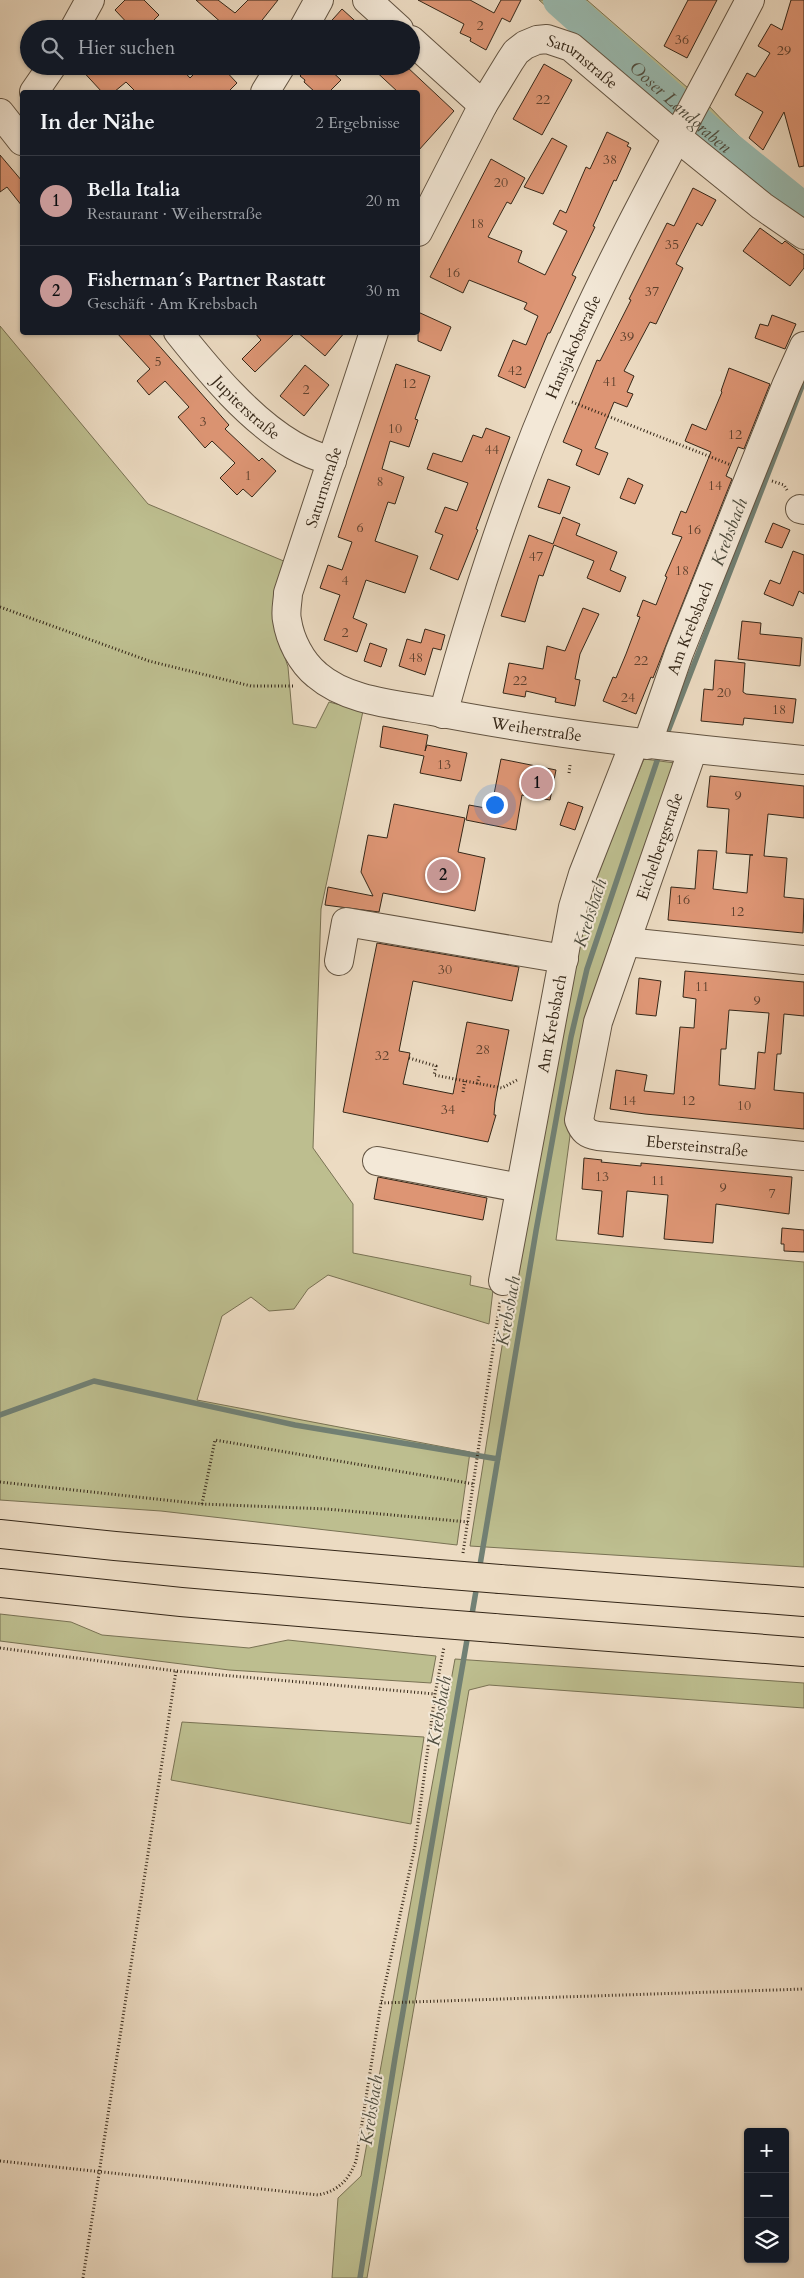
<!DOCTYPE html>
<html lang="de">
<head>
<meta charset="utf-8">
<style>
	:root { --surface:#171b24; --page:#242831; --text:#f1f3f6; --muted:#9ea1a6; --line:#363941; --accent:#c59692 }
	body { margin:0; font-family:Cardo,serif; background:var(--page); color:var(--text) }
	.controls { position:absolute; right:15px; bottom:15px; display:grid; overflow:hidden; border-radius:5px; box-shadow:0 1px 4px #0004 }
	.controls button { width:45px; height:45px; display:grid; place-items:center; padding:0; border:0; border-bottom:1px solid var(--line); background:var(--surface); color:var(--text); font:25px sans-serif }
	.you { position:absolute; left:494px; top:804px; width:18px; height:18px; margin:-12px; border:4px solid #fff; border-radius:50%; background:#1a73e8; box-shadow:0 0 0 8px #1a73e833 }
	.badge { display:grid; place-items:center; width:32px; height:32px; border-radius:50%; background:var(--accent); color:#111; font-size:16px; font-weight:700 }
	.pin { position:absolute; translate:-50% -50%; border:2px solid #fff; box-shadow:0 1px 5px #0006 }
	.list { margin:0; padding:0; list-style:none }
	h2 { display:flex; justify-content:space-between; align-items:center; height:65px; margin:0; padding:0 20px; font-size:21px }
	h2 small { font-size:16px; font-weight:400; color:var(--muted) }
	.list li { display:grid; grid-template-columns:32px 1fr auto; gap:15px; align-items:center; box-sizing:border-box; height:90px; padding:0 20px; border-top:1px solid var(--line) }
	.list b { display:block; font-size:19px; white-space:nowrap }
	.list p { margin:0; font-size:16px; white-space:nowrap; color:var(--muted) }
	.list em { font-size:16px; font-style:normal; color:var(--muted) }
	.icon { flex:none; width:28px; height:28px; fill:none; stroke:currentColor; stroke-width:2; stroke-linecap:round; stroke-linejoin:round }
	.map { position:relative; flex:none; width:804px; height:2278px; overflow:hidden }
	.search { position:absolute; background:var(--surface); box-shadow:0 1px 4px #0004; left:20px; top:20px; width:400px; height:55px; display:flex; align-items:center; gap:12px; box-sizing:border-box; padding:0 18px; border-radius:28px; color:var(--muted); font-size:19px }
	.panel { position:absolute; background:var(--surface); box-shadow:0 1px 4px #0004; left:20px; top:90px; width:400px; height:245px; border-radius:5px }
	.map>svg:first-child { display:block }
</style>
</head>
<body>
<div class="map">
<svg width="804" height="2278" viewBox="0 0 804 2278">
	<rect width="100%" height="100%" fill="#ecdbc2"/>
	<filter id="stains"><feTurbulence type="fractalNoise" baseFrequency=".004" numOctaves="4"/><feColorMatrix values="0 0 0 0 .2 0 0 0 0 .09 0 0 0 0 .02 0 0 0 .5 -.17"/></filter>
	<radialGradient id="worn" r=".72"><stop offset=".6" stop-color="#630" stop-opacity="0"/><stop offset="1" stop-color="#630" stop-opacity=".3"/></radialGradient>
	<!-- green -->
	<path fill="#bdbe8f" stroke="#797254" d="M539,0H587L688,88L672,118Z
		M708,105C738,137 769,165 804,192V221L690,139Z
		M0,326L148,504L286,562L273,620L288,667L293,724L316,728L329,702L363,711L321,909L313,1148L353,1204V1253L471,1276L470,1285L493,1290L489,1324L328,1275L308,1289L294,1309L269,1311L251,1297L222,1316L197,1400L470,1452L457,1545L161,1511L0,1500Z
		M644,759L675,763L583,1039L556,1240L804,1262V1567L470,1546L512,1284L586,910L596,876Z
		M0,1614L71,1622L102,1635L249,1648L288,1640L436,1656L431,1683L229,1670L0,1641Z
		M455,1659L804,1683V1708L489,1685L469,1690L367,2278H332L338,2198L361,2176Z
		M182,1722L424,1737L411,1824L171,1780Z"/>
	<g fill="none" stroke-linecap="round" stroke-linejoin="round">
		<!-- stream -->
		<path stroke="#718074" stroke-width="5.5" d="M665,739L804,381
			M0,1415L94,1381L295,1425L498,1459
			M479,1571L536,1231L571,1037L587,969L660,752
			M471,1620L477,1585
			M360,2278L395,2058L468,1634"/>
		<!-- river -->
		<path stroke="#99bbb1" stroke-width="34" id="s1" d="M560,0L709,133L804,210"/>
	</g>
	<!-- building -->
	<path fill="#dd9574" stroke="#352718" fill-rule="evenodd" d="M125,0H144L159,15L145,29H133L115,10Z
		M196,0H218L235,13L248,0H278L255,29H220L224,25Z
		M418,0H470L494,13L501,0H521L510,22L502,18L486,50L470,41L471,38L460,33L464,24Z
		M688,0H717L687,58L664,46Z
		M791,0H804V166L799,167L784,112L763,150L749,138L763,112L735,95L747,73L755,77L770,53L758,46L771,24L782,30Z
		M342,9L364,29H324Z
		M544,64L572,80L542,135L513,119Z
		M78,66H179L190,78L202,66H221L237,83L228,92H136L126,82L114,92H102Z
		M309,66H326L341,80L329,92H315L304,82L305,80L300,76Z
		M370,66H406L454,111L418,151V92H398Z
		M607,132L629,143L627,146L631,148L616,181L614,180L593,226L595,227L572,275L576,277L550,333H548L525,388L498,376L513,340L526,345L538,316L524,309L527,303L469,280L463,293L430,277L491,159L525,178L511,204L507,202L488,237L522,251L518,262L545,275L567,231L553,224L560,210L566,213L586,167L590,169Z
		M552,138L567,146L543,194L524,187Z
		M0,155L22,181V206L7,187L0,192Z
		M693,188L716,200L702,226L697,223L676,264L683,268L656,324L650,322L624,371L634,376L627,392L633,394L627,407L614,402L595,448L608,453L599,475L576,465L582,450L563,442L597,360L600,361L631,300L629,299L667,223L674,226Z
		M760,228L782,244L785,241L804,255V268L790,286L743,251Z
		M418,312L451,327L441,351L418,341Z
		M772,315L796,324L785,349L755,338L760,324L768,326Z
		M116,332H147L229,425L225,429L259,461L262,458L276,471L252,497L243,489L237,495L220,478L235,463L212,441L205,448L178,417L189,407L165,381L149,395L137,381L150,369Z
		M254,332H296L255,372L242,359L261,340Z
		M297,332H345L325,356Z
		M396,364L430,376L415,419L418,420L409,447L390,441L382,469L404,477L395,504L388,502L375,541L418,556L405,593L366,580L353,618L367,624L357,652L324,640L340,595L320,588L328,565L342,570L352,542L338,537Z
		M305,365L329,385L304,416L280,396Z
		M729,368L770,384L744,449L738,447L726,476L732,479L653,678L651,677L636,714L603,701L613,677L616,678L626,654L640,617L637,616L643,600L656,605L667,577L665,576L682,537L672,534L681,511L686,513L711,452L685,441L692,424L706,430L722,392L721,391Z
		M486,428L510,437L476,529L478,530L458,580L430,569L443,535L435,532L445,507L457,511L468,483L427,469L433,453L462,462L473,435L482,438Z
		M628,478L643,485L635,504L620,498Z
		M548,479L570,487L560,514L538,507Z
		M563,517L580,524L576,535L617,552L610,570L626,577L620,592L587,578L594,561L554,545L543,576L539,575L525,622L501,616L529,535L553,544Z
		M773,523L790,530L782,548L765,542Z
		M793,551L804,555V594L799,591L793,606L764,594L770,580L780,584Z
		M583,608L599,614L580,654L575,679L580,680L575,706L555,702L556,698L526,691L525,697L503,693L509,663L543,669L547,646L565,651Z
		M742,621L761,623L760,634L802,638L800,666L738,659Z
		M425,629L445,635L441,650L433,648L425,675L399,666L407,639L421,643Z
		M370,643L387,649L381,667L364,661Z
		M715,660L745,663L743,692L746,694L796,699L793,723L744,718L743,725L701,721L704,689L713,690Z
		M383,726L428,735L425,751L427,745L467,753L461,781L420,773L424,756L380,747Z
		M501,759L556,770L550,800L522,795L516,830L466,820L469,805L491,809Z
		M710,776L804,786V818L768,814L764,856L787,858L784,897L804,899L803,933L668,920L671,887L695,889L698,850L717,851L713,889L747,893L750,855H753L726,853L729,809L707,807Z
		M568,802L583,807L575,830L560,825Z
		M394,804L465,818L458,852L485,858L475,911L383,893L379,912L325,905L328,887L373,896L361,872L368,835L387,838Z
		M377,943L519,967L512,1001L413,981L399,1051L410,1053L403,1084L453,1094L467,1022L509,1030L495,1102L494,1115H496L488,1142L343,1112Z
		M685,971L804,982V1016L784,1014L781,1054H777L774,1090L804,1093V1129L645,1114L610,1109L616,1070L647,1075L644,1091L674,1094L680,1027L694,1028L696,999L683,997ZM729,1010L769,1013L765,1053L758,1052L755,1089L719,1085L721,1049H726Z
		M639,978L661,981L656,1016L636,1014Z
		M584,1158L602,1160L601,1162L641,1166V1163L792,1177L789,1214L716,1204L713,1243L664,1239L668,1195L627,1191L623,1237L598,1234L602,1191L582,1189Z
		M378,1177L487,1198L483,1220L374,1199Z
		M782,1228L804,1230V1252L784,1251V1244H781Z"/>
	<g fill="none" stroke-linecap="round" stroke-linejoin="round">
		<!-- minor casing -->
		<g stroke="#635442" stroke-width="30">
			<g id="minor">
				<path d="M367,0L399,29"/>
				<path d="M74,29L90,0"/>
				<path d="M303,29L319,0"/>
				<path d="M411,40L483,105"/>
				<path d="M34,92L52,66"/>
				<path d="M265,92L281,66"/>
				<path d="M0,113L22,141"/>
				<path id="s2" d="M418,232L483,105L510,61L516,52L525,45L537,40L547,39L571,47L678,138L762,206L804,235"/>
				<path id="s3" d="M178,332C210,372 249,419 293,445C305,452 318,457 332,461"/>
				<path id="s4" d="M374,332L288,593C288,601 285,611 287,620C290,640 301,662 317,675C347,701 394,704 432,711C555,735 679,748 804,760"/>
				<path d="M800,509L804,510"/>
				<path id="s5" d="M443,714C473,605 507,499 551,395C608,259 682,130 750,0"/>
				<path id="s6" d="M647,745L679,653L786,386L804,346"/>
				<path id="s7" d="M693,749L598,1022L579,1120C583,1131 587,1134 598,1136L804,1156"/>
				<path d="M626,942L804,960"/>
				<path d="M339,961L346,922L564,959"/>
				<path d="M377,1161L520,1188"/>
				<path id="s8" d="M503,1281L573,907L583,874L634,744"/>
			</g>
		</g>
		<!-- highway casing -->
		<g stroke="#352718" stroke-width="30">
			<path id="highway" d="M0,1534L115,1546L426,1573
				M500,1579L804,1602
				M0,1583L181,1602L418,1622
				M494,1628L804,1652"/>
		</g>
		<!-- path -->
		<path stroke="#352718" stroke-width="3" stroke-dasharray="1 2.5" stroke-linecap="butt" d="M572,402L731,465
			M772,481L784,485L787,490
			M0,607L149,661L251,686H294
			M569,773L570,765
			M409,1058L436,1066L434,1075L502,1088L517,1080
			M477,1084L479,1076
			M463,1092L465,1081
			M0,1482L202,1504L327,1509L468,1522
			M202,1504L215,1440L474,1484
			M463,1553L500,1302
			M0,1648L176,1671L435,1694
			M381,2003L804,1989
			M0,2161L318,2195C338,2191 349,2180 356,2161L381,2003L415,1846L435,1694L444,1647
			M83,2278L176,1671"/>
		<!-- minor -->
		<use href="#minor" stroke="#f3e8d7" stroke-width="28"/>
		<!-- highway -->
		<use href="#highway" stroke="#ecdbc2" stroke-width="28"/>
		<!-- highway-bridge casing -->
		<g stroke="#352718" stroke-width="30" stroke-linecap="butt">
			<path id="highway-bridge" d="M426,1573L500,1579
				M418,1622L494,1628"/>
		</g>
		<!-- highway-bridge -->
		<use href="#highway-bridge" stroke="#ecdbc2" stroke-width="28"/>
	</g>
	<g text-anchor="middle" stroke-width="4" stroke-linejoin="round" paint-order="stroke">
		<!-- number labels -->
		<g font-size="14" fill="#5f422f">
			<text x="480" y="30">2</text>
			<text x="682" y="44">36</text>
			<text x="784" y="55">29</text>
			<text x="543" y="104">22</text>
			<text x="610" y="164">38</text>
			<text x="501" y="187">20</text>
			<text x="477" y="228">18</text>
			<text x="672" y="249">35</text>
			<text x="453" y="277">16</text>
			<text x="652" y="296">37</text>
			<text x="627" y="341">39</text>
			<text x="158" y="366">5</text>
			<text x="515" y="375">42</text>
			<text x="610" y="386">41</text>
			<text x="409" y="388">12</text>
			<text x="306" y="394">2</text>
			<text x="203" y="426">3</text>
			<text x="395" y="433">10</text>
			<text x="735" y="439">12</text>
			<text x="492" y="454">44</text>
			<text x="248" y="480">1</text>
			<text x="380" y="486">8</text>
			<text x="715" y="490">14</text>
			<text x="360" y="532">6</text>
			<text x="694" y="534">16</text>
			<text x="536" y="561">47</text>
			<text x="682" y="575">18</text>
			<text x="345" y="585">4</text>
			<text x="345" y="637">2</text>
			<text x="416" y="662">48</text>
			<text x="641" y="665">22</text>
			<text x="520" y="685">22</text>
			<text x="724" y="697">20</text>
			<text x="628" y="702">24</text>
			<text x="779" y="714">18</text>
			<text x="444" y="769">13</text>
			<text x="738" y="800">9</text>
			<text x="683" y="904">16</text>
			<text x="737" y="916">12</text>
			<text x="445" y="974">30</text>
			<text x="702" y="991">11</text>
			<text x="757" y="1005">9</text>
			<text x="483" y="1054">28</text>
			<text x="382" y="1060">32</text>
			<text x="629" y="1105">14</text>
			<text x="688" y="1105">12</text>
			<text x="744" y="1110">10</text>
			<text x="448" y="1114">34</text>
			<text x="602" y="1181">13</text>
			<text x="658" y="1185">11</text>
			<text x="723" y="1192">9</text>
			<text x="772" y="1198">7</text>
		</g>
		<!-- street labels -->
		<g font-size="16" fill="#352718" stroke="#f3e8d7">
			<text dy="6" stroke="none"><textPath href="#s2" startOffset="282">Saturnstraße</textPath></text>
			<text dy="6" stroke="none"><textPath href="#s5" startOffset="390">Hansjakobstraße</textPath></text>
			<text dy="6" stroke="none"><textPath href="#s3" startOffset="102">Jupiterstraße</textPath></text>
			<text transform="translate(323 487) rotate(-72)" y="6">Saturnstraße</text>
			<text dy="6" stroke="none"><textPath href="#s6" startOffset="125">Am Krebsbach</textPath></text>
			<text dy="6" stroke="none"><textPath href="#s4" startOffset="594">Weiherstraße</textPath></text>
			<text transform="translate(659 846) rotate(-71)" y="6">Eichelbergstraße</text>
			<text dy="6" stroke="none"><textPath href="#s8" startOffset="262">Am Krebsbach</textPath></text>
			<text dy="6" stroke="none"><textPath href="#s7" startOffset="515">Ebersteinstraße</textPath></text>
		</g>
		<!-- water labels -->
		<g font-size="18" font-style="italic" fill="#4e4c3e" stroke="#f3e8d7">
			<text dy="6" stroke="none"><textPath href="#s1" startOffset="161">Ooser Landgraben</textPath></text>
			<text transform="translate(729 532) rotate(-69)" y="6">Krebsbach</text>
			<text transform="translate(590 913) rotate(-72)" y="6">Krebsbach</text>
			<text transform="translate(508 1311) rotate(-80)" y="6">Krebsbach</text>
			<text transform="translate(439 1711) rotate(-80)" y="6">Krebsbach</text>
			<text transform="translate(371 2110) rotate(-81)" y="6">Krebsbach</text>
		</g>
	</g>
	<rect width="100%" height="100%" filter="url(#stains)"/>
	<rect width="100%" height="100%" fill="url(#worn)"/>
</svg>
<div class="controls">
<button>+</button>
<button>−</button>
<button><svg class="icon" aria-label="layers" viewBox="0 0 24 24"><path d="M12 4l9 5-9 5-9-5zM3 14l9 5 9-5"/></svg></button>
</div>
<div class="you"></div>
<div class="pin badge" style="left:537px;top:783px">1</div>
<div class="pin badge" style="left:443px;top:875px">2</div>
<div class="search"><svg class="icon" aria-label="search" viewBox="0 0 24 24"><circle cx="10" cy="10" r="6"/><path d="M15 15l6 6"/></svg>Hier suchen</div>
<section class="panel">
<h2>In der Nähe<small>2 Ergebnisse</small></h2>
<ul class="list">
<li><span class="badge">1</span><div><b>Bella Italia</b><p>Restaurant · Weiherstraße</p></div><em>20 m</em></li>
<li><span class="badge">2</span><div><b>Fisherman´s Partner Rastatt</b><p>Geschäft · Am Krebsbach</p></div><em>30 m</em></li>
</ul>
</section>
</div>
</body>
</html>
